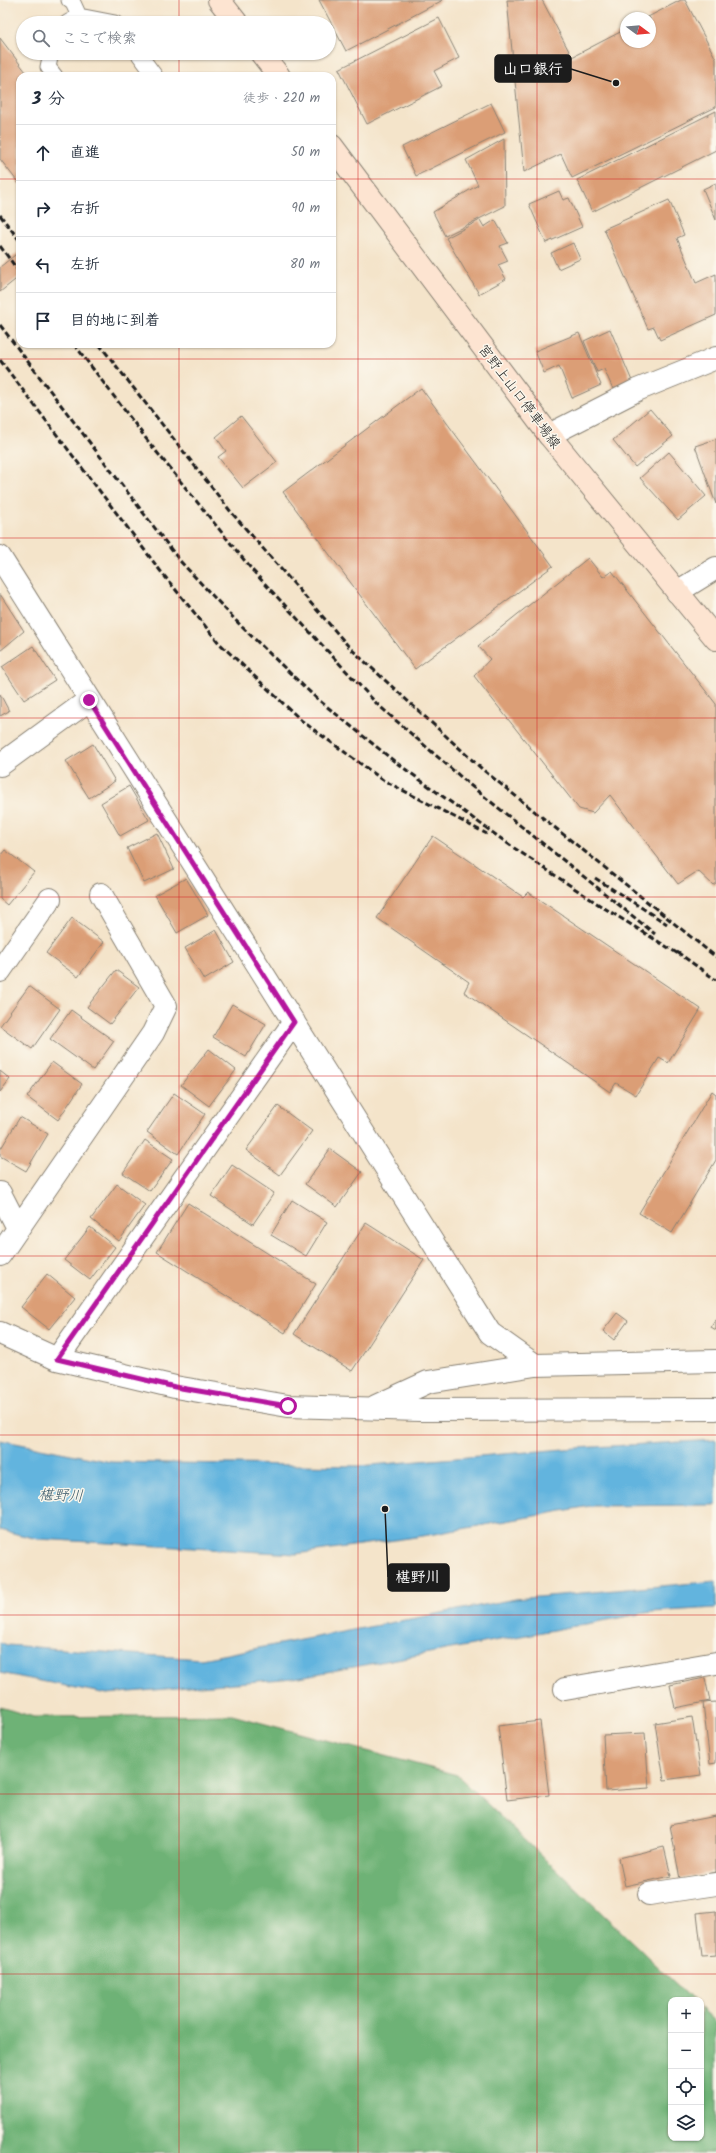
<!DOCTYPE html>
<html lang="ja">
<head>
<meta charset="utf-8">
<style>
	:root { --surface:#fff; --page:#f2f2f3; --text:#1f2937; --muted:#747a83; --line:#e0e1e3 }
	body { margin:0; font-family:Kalam,"Klee One",sans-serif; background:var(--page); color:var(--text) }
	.controls { position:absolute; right:12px; bottom:12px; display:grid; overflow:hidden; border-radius:8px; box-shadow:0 1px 3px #0004 }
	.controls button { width:36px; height:36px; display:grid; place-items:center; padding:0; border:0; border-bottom:1px solid var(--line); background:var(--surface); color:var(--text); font:20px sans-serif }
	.compass { position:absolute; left:620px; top:12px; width:36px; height:36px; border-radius:50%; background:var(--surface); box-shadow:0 1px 3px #0004; rotate:106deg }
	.stop { position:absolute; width:12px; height:12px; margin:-9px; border:3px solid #b5179e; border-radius:50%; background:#fff }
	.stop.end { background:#b5179e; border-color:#fff; box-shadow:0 1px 4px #0008 }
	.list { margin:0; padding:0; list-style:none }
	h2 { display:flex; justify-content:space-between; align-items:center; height:52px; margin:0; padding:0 16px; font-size:17px }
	h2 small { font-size:13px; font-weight:400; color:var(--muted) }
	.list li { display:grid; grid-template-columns:26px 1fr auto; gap:12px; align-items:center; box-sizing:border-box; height:56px; padding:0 16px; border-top:1px solid var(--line) }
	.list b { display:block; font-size:15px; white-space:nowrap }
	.list em { font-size:13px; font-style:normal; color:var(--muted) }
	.icon { flex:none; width:22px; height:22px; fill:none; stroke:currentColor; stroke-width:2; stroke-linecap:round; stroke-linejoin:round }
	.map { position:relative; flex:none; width:716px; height:2153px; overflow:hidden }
	.search { position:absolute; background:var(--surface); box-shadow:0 1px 3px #0004; left:16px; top:16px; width:320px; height:44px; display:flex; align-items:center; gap:10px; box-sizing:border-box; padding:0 14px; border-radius:22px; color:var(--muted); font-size:15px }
	.panel { position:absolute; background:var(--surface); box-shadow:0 1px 3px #0004; left:16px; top:72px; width:320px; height:276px; border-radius:12px }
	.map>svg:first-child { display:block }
</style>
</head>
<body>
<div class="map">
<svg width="716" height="2153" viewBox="0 0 716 2153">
	<rect width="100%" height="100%" fill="#fbf7ec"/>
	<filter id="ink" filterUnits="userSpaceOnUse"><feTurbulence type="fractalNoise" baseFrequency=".025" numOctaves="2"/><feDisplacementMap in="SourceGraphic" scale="8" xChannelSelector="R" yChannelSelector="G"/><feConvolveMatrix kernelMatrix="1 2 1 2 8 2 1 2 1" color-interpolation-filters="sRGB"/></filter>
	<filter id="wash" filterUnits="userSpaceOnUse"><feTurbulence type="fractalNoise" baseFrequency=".012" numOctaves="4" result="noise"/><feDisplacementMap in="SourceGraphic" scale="16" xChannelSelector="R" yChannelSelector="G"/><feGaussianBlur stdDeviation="0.9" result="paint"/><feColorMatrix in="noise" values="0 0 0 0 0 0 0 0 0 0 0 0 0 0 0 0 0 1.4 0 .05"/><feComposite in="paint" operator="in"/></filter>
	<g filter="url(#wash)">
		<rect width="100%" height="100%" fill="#f4e4ca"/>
		<!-- forest -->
		<path fill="#6eb276" stroke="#456749" d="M0,1707L34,1717L232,1715L457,1775L693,2000H671V2138H701V2008L716,2022V2153H0Z"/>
		<!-- water -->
		<path fill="#62b4de" stroke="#3f687d" d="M0,1440L111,1462L359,1466L576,1448L716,1440V1505L590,1506L423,1536L296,1554L38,1539L0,1530Z
			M716,1581V1608L651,1612L294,1678L107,1694L0,1673V1642L7,1645L201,1659L515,1599Z"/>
		<g id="blocks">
			<!-- building -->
			<path fill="#db9e76" d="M319,0H443L346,51Z
				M507,0H542L572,57L626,29V42H650V18H646L681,0H685L716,59V107L572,178L561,154L524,172Z
				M439,18L459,58L434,71L442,86L367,124L339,69Z
				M0,38L29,76H20V185L0,159Z
				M491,103L505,132L416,176L402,147Z
				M716,111V150L592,212L577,180Z
				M504,139L505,206L445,236L433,212L478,185L466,160Z
				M716,183V220L703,189Z
				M559,191L563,200L569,198L582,227L546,243L529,204Z
				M669,200L684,235L677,238L696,283L716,274V315L660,340L654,327L648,329L604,229Z
				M480,220L484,227L495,220L508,243L500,246L508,261L498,265L506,279L479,294L446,238Z
				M573,243L580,259L558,269L551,253Z
				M20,251V276L0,292V267Z
				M610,329L632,381L613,389L604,369L597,372L584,341Z
				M579,333L601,385L572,398L559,366L544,373L535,351Z
				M421,388L553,566L415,669L283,492Z
				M650,409L673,436L635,467L613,440Z
				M241,416L277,462L243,488L218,457L226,451L216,437Z
				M716,439V504L695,446Z
				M669,452L706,496L678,520L640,478Z
				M588,558L603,577L612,571L716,704V883L713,885L698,871L678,884L610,795L593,813L579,809L474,676L490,659L478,646Z
				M0,594L24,631L0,651Z
				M33,646L55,680L24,700L2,667Z
				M0,694L9,711L0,716Z
				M93,744L115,781L89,798L66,761Z
				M129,786L149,820L120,836L101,803Z
				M157,833L174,869L144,883L127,848Z
				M433,836L523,897L528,892L701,1009L668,1063L659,1058L636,1095L616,1083L610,1092L464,992L469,982L377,918Z
				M5,850L34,872L7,905L0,899V856Z
				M186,878L208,915L177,933L155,895Z
				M72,918L104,942L78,977L46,953Z
				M216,930L234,962L204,980L185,948Z
				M116,970L139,987L110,1024L87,1007Z
				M29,986L60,1009L32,1049L0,1026Z
				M232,1004L266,1024L246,1057L213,1037Z
				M71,1010L114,1041L93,1070L50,1039Z
				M209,1049L236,1070L209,1106L181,1085Z
				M52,1062L82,1084L58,1120L27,1097Z
				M0,1071L10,1079L0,1092Z
				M712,1091L716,1094V1160L672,1233L639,1213Z
				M174,1093L205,1114L178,1154L147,1132Z
				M278,1106L312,1131L280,1175L246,1150Z
				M20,1117L48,1134L26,1171L0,1156V1150Z
				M145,1140L173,1159L150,1191L123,1173Z
				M330,1149L362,1172L337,1207L305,1184Z
				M232,1165L274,1193L253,1224L211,1196Z
				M117,1184L145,1205L119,1241L91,1219Z
				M292,1200L327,1222L306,1256L271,1235Z
				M188,1203L316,1284L285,1333L157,1252Z
				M366,1223L424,1260L352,1371L294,1334Z
				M90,1227L115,1247L90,1280L64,1260Z
				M47,1274L75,1297L49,1329L21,1307Z
				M617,1313L628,1321L614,1340L603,1331Z
				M716,1319V1330L711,1327Z
				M705,1678L710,1701L675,1708L670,1685Z
				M716,1702V1763L710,1764L703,1703Z
				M692,1717L701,1775L664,1780L655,1723Z
				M540,1721L549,1795L507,1800L498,1726Z
				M645,1733L649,1788L606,1791L603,1735Z
				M716,1816V1872L680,1879L670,1825Z
				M664,1847L671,1876L625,1886L619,1858Z
				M716,1911V1955L702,1956L697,1913Z"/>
		</g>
	</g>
	<g filter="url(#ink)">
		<use href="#blocks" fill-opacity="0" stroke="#888073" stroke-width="1"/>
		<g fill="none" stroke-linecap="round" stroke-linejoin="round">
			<!-- lane casing -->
			<g stroke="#888073" stroke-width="17">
				<path id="lane" d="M69,0L73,3L79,16
					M67,23L79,16L115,23
					M51,53L48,67L55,76
					M138,53L155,76"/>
			</g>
			<!-- street casing -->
			<g stroke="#888073" stroke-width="24">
				<path id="street" d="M549,435L637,390L716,358
					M0,557L490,1333L535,1365
					M677,592L716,568
					M0,765L89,700
					M0,971L50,899
					M0,1193L18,1228
					M0,1255L153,1033L166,1006L101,894
					M0,1333L57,1359L175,1387L288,1406L419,1410L716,1409
					M57,1359L294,1022
					M376,1406L428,1382L535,1365L716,1361
					M565,1689L716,1663
					M649,1894L716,1884"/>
			</g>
			<!-- secondary casing -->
			<g stroke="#888073" stroke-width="24">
				<path id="secondary" d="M219,0L237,23
					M261,53L279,76
					M332,146L549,435L716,639"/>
			</g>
			<!-- lane -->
			<use href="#lane" stroke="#fff" stroke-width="15"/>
			<!-- street -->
			<use href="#street" stroke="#fff" stroke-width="22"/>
			<!-- secondary -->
			<use href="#secondary" stroke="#fde4d1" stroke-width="22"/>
			<!-- rail -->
			<path stroke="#1c1c1c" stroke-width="3" stroke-dasharray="6 3" stroke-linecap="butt" d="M0,215L20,241
				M0,246L20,273
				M0,325L180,561L242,627L315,697L394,761L514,848L601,906L680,955
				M74,344L151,445L253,571L377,704L470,785L655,934
				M99,344L231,512L351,649L482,769L716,957
				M0,360L162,573L219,643L302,721L383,780L487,834
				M595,878L667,924
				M677,952L716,980"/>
		</g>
	</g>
	<g fill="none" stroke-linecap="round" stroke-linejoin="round" filter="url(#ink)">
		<!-- route -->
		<path stroke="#b5179e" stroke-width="5" d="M89,700L294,1022L57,1359L175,1387L288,1406"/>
	</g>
	<!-- grid -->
	<path fill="none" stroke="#d62828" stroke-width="1" stroke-opacity="0.55" d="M179,0V23M358,0V2153M537,0V2153M179,53V76M0,179H20M332,179H716M179,344V2153M0,359H716M0,538H716M0,718H716M0,897H716M0,1076H716M0,1256H716M0,1435H716M0,1615H716M0,1794H716M0,1974H716"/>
	<g text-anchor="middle" stroke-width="3" stroke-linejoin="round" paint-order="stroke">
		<!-- street labels -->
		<g font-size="14" fill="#1c1c1c" stroke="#fbf7ec">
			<text transform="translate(520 396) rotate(53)" y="5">宮野上山口停車場線</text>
		</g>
		<!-- water labels -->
		<g font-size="15" font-style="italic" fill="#38596a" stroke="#fbf7ec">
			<text transform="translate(61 1495) rotate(2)" y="5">椹野川</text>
		</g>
	</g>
	<!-- callouts -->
	<path fill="none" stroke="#1c1c1c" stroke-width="1.5" d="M616 83L571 69M385 1509L388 1577"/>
	<g fill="#1c1c1c" stroke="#fbf7ec" stroke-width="1.5">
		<circle cx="616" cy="83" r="4"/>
		<circle cx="385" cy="1509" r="4"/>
	</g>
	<g fill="#1c1c1c" stroke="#1c1c1c" stroke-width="1.5">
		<rect x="495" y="55" width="76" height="27" rx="4"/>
		<rect x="388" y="1564" width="61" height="27" rx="4"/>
	</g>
	<g font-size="15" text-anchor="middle" font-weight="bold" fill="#fff">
		<text x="533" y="74">山口銀行</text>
		<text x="418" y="1582">椹野川</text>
	</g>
</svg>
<div class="controls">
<button>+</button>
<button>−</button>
<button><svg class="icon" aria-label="locate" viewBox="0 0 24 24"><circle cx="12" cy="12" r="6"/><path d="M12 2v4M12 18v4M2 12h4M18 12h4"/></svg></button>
<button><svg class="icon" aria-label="layers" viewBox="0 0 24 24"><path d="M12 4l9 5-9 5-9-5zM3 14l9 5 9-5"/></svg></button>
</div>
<svg class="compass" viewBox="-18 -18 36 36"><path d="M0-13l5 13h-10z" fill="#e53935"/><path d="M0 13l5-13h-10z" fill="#747a83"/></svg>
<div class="stop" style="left:288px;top:1406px"></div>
<div class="stop end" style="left:89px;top:700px"></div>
<div class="search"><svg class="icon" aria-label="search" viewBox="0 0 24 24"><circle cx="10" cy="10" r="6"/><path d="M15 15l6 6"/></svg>ここで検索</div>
<section class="panel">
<h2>3 分<small>徒歩 · 220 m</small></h2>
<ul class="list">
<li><svg class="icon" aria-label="ahead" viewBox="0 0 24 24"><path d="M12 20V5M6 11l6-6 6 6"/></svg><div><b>直進</b></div><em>50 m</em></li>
<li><svg class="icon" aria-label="right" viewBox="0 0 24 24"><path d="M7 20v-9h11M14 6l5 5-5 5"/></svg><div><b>右折</b></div><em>90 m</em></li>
<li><svg class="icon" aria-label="left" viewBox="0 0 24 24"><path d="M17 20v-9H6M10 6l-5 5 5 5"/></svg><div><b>左折</b></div><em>80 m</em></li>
<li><svg class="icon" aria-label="arrive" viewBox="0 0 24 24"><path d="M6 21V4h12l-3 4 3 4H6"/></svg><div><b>目的地に到着</b></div></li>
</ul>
</section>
</div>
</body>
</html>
